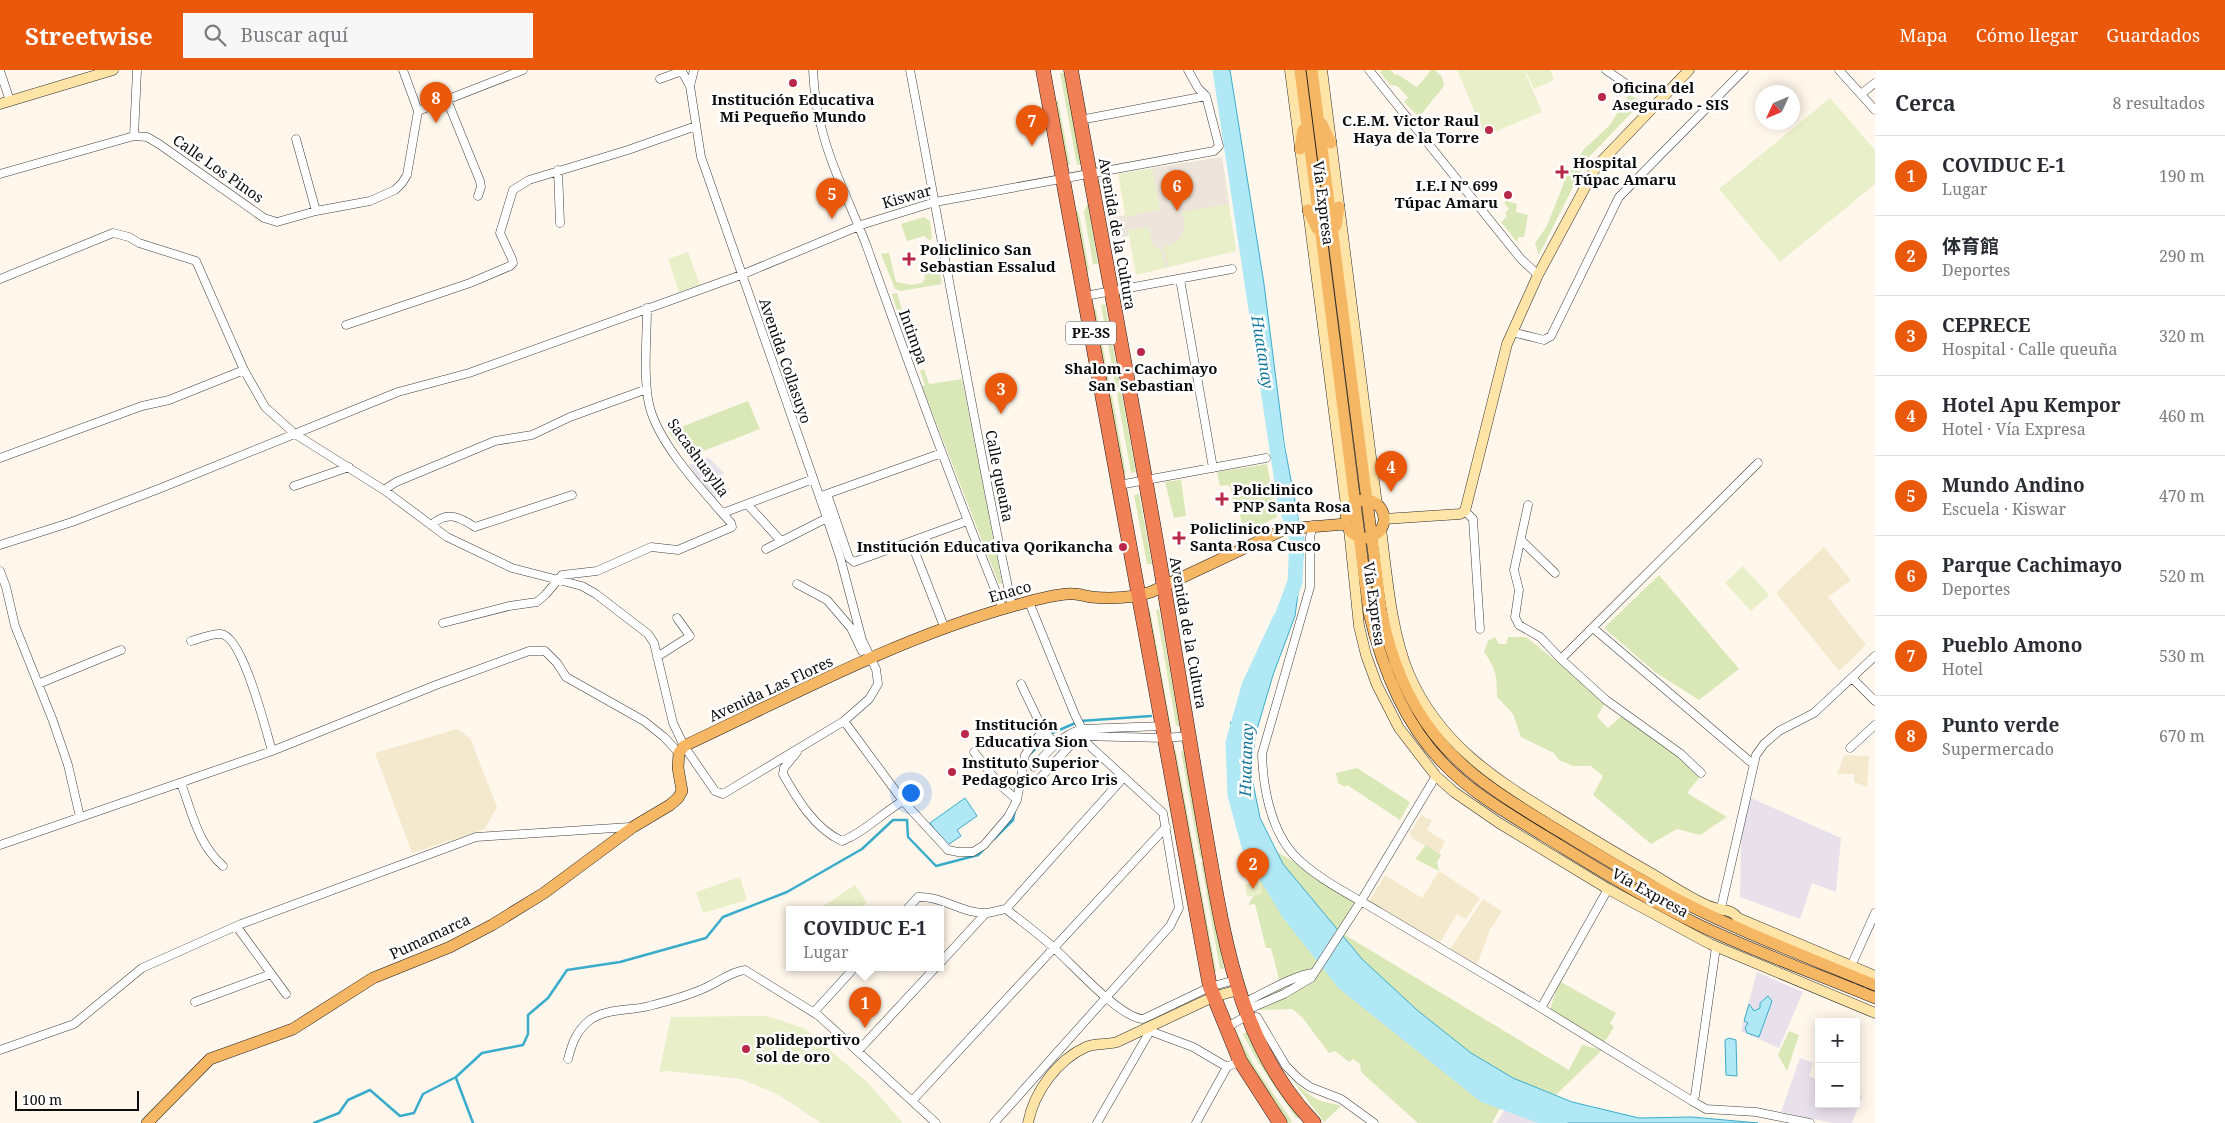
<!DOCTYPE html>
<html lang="es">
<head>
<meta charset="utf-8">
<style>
	:root { --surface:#fff; --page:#f7f7f7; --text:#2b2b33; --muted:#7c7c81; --line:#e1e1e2; --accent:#ea580c }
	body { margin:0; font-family:"Noto Serif","Noto Sans SC",serif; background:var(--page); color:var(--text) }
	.controls { position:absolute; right:15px; bottom:15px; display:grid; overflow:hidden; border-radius:0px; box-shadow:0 2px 12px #0003 }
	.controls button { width:45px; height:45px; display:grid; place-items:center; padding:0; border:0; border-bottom:1px solid var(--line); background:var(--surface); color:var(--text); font:25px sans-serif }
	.compass { position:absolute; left:1755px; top:15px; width:45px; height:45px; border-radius:50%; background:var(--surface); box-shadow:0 2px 12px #0003; rotate:226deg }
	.scale { position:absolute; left:15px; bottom:12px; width:124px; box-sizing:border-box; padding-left:5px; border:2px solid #0c0c0c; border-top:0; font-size:14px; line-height:18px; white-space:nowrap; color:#0c0c0c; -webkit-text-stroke:4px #fff; paint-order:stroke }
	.you { position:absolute; left:910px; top:722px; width:18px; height:18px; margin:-12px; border:4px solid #fff; border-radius:50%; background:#1a73e8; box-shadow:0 0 0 8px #1a73e833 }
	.badge { display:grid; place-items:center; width:32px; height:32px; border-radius:50%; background:var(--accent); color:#fff; font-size:16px; font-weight:700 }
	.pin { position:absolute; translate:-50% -41px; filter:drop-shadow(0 1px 2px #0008) }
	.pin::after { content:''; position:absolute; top:26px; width:18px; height:15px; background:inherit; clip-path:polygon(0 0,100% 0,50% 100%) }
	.popup { position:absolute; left:786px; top:836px; width:158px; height:65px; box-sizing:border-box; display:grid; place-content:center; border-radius:0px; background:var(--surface); filter:drop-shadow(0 1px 4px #0005); font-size:16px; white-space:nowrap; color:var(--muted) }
	.popup b { font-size:19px; color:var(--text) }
	.popup::after { content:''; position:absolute; left:50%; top:100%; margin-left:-10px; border:10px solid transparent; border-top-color:var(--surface) }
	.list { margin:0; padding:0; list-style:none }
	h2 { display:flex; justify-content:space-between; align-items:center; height:65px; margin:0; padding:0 20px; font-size:21px }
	h2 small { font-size:16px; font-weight:400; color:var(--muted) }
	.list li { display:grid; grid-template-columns:32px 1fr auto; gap:15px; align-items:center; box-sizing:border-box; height:80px; padding:0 20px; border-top:1px solid var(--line) }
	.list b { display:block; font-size:19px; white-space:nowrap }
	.list p { margin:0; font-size:16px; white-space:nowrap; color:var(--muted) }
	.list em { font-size:16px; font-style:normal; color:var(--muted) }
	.icon { flex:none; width:28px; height:28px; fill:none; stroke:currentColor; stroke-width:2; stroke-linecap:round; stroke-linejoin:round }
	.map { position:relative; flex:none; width:1875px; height:1053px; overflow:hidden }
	header { display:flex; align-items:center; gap:30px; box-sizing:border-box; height:70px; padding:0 25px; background:var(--accent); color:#fff }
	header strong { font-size:24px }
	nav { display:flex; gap:28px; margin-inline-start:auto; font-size:18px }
	.search { width:350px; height:45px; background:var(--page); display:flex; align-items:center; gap:12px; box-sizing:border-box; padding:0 18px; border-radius:0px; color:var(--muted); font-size:19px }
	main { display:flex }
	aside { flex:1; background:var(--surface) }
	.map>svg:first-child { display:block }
</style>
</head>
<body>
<header>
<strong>Streetwise</strong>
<div class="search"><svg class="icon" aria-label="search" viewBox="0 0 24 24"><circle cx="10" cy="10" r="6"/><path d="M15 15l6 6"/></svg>Buscar aquí</div>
<nav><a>Mapa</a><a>Cómo llegar</a><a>Guardados</a></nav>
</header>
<main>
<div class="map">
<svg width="1875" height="1053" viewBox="0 0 1875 1053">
	<rect width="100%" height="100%" fill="#fff7eb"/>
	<!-- industrial -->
	<path fill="#e8e0eb" d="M708,387L724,403L722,405L727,418L730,419L723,426L712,430L689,395Z
		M1742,724L1841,768L1836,822L1812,813L1800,849L1740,827Z
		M1757,902L1803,922L1779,978L1741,961Z
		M1800,988L1813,993L1809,1006L1819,1010V1034H1856V1024L1862,1026L1852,1053H1833L1781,1042Z
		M1506,1038L1542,1051L1541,1053H1496Z"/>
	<!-- farmland -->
	<path fill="#f4e9cc" d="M1824,477L1851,510L1828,527L1866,575L1839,601L1776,523Z
		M457,659L470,668L497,737L485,759L412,783L375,683Z
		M1844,685L1869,686L1867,717L1854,712V704H1837Z
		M1421,745L1432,750L1427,760L1445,771L1439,784L1415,770L1409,764Z
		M1439,801L1480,828L1466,849L1457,844L1440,873L1368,833L1385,805L1422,828Z
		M1483,829L1502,841L1490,860L1476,897L1449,881Z"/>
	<!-- green -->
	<path fill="#d9e8b6" d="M1382,0H1390L1396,5L1397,4L1417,17L1431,0H1435L1442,7L1444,16L1419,47L1404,32L1408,27C1401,22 1400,14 1390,15L1380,2Z
		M1060,3H1064L1081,94L1077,95Z
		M1629,24L1642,32L1587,89L1539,185L1535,173L1547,156L1568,102L1584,79L1610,55Z
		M1058,30L1070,95H1065L1054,32Z
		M1506,131L1517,134L1516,142L1528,145L1524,167H1518V171H1516L1501,152L1507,146L1505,143L1509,139L1504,133Z
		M1088,133L1098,194H1093L1084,142Z
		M1072,137L1079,143L1089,200L1085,204Z
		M924,147L930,151L932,169L929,170L924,166L907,171L901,154Z
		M889,183L896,212L912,215L922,213L925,209L924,201L930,200L929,196L938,193L942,214L901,221L895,219L881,184Z
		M897,223L906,252L901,254L892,224Z
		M1105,234L1136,402L1131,403L1101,235Z
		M1096,239L1111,322L1106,323L1091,240Z
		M907,256L923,295L918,296L903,258Z
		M924,299L929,314L962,309L1002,513L999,514L922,316L925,315L920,301Z
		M1112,325L1126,404L1120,405L1106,326Z
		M748,331L760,359L688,387L668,362Z
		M1267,394L1277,447L1253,459L1251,451L1242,453L1240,445L1234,441L1231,418L1228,415L1220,416L1217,402Z
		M1181,410L1186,446L1174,448L1165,412Z
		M1139,424L1152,494H1147L1134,425Z
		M1659,505L1739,599L1699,630L1655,602L1604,558Z
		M1150,539L1171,658L1167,659L1146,540Z
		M1159,539L1180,657L1176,655L1156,540Z
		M1495,567L1499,574H1506L1508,567H1526L1606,631L1597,647L1608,658L1625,643L1703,703L1687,723L1727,747L1700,765L1677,759L1651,774L1593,725L1603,706L1591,696H1573L1559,690L1554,683L1521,667L1513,644L1497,627C1497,606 1496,599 1484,582L1488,571Z
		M1176,681L1216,901L1212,905L1170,683Z
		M1181,681H1184L1204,787L1200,788Z
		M1357,698L1410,732L1400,750L1347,715L1345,717L1338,713L1336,703Z
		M1426,775L1441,785L1437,792L1439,801L1415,789Z
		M1277,782L1361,831L1337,861L1283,794Z
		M1253,784L1288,842L1346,915L1500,1038L1492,1053H1418L1361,1002L1360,994L1353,989L1349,992L1335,981L1329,983L1302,947L1292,939L1259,940L1254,927L1280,913L1271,878H1266L1255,834L1248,835L1254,825L1262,823L1260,811L1261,809L1257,808Z
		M1204,791L1224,899H1220L1201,792Z
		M1361,838L1345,865L1569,1000L1582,975L1602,980L1556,1025L1513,1008L1471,983L1417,940L1362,889L1342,864Z
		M1559,911L1616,943L1610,953L1614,957L1604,973L1550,940Z
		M1247,961L1278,1017L1300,1048H1296L1258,992L1243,964Z
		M1789,961L1799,965L1787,1001L1778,985Z
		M1238,965L1255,997L1292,1051L1290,1053H1287L1273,1034L1234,967Z
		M1291,1008C1300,1017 1309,1026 1321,1031C1328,1033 1334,1033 1341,1036L1324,1052Z"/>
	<!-- pitch -->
	<path fill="#e9efc8" d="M1457,0H1524L1542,42L1485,66Z
		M1525,0H1550L1554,10L1534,19Z
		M1830,28L1875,80V114L1780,192L1719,119Z
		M1222,87L1236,181L1136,205L1118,104Z
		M688,182L700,215L679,222L668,189Z
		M1743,496L1769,525L1751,541L1725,513Z
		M740,807L747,830L703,843L696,822Z
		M1260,811L1262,824L1247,827L1245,814Z
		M855,815L867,833L858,839H824L822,837Z
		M766,946L804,958L866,1011L903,1053H821L779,1025L741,1009L669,1001L659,1002L671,947Z"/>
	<!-- plaza -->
	<path fill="#ede5db" d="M1222,87L1229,134L1182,142L1185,155L1182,165L1176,172L1163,178L1169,197L1166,198L1162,182L1153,175L1148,157L1128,160L1129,166L1113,169L1108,148L1125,145L1126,147L1160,139L1152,98Z"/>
	<!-- water -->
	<path fill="#b1e8f5" stroke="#39accb" d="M1220,0H1230L1264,214L1284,373L1304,479L1295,546L1273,605L1255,666L1252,708L1260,748L1283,794L1362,889L1417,940L1471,983L1513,1008L1572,1032L1639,1048L1692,1047L1758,1053H1560L1484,1025L1344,913L1288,842L1249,776L1235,725L1233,673L1249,616L1295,512L1297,469L1285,432Z
		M965,728L977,746L957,760L961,766L946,776L930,753Z
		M1768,926L1772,931L1759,967L1747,963L1745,958L1748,953L1744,951L1749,934L1754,941L1760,938V933Z
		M1729,968L1736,970L1737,1006L1726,1005L1725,970Z"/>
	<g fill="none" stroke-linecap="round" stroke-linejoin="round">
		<!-- stream -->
		<path stroke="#39accb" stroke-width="2.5" d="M1231,653H1240
			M1031,683L1050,664L1080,651L1151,646
			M994,769L1013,750L1015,740
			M456,1008L473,1053
			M314,1053L339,1043L348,1030L370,1020L400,1046L414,1043L423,1024L456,1007L482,983L523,975L528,964V945L548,928L567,900L620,892L706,868L723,847L787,822L862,779L893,750H907L908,767L936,796L978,785L984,779"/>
		<!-- river -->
		<path stroke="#b1e8f5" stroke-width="15" d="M1220,0L1285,432L1297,469L1295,512L1278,557
			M1280,549L1249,616L1233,673L1235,725L1249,776L1288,842L1344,913L1484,1025L1560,1053"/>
		<!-- street casing -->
		<g stroke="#3f3f3f" stroke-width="9">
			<path id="street" d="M813,0C814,19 816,38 821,56C831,98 852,137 867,177C910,298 954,420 1003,539
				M910,0C944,179 974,358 1012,536
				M1369,0L1521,189L1538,205
				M1606,0L1632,18
				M1839,0L1875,40
				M0,1L10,31
				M660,9L682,1
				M690,16L694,0
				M1861,24L1875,13
				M447,30L480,111L481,117L478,126
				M418,41L523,0
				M1080,50L1206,26
				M134,66L137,0
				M296,69L316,141
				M558,100L560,153
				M0,104L134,66L147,67L159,74L264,148L277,152L316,141L370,131L395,120L402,113L407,105L418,41L403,0
				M0,209L113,163L129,167L139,173L196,191L244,300L265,337L295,364L384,420L447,467L512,498L582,516L596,524L648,564L654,573L673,653L684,676L715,721L723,724L844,651L869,629L878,614L876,599L862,570L840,487L827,448L706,101L701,87L690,16L681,0
				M1180,209L1213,398
				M1085,226L1232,199
				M346,255L470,213L510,196L513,193L512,189L500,163L513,120L529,110L628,80L696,56
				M1512,262L1544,270L1551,266L1619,127L1744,0
				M0,388L142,336L169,330L244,300
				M1119,415L1266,388
				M294,416L349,397
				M384,420L396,412L495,371L532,365L570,347L647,319
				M827,424L849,488L854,492L967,451
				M824,425L942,383
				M748,435L781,471
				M1528,435L1514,500L1519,520L1515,547L1519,555L1540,567L1561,589L1758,393
				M1465,441L1473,449L1480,559
				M723,443L813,409
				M431,455C447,441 458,446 475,457L572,425
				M1313,455L1310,467V517L1262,684C1263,716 1270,758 1293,784C1315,808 1353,826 1381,843C1434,875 1488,906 1541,938L1608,819
				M1521,470L1555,503
				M911,472L945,559
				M0,475L72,452L161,418L398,322L469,303L741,205L864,154L935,132L1214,81L1219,76L1206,26L1198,18L1188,0
				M766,479L827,448
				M0,501L6,517L15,556L53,651L68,695L80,747
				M797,514L827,530L851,558L862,581
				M1029,532L1075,645L1082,659
				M443,553L509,536L537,532L546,524L562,505L597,501L651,477L678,480L732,457L731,453C705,423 657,373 649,334C643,307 647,266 647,238
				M1593,558L1753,694
				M191,571C199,569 212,563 221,564C243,566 266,661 272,681
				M657,587L690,566L677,548
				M1561,589L1606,630L1681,684L1701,703
				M1852,608L1875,631
				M38,614L121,580
				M1021,614L1043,660L1055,673
				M844,651L903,731
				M1850,678L1875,655
				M797,682L784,698L783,704C797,729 815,759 842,771C865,762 882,743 903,731L948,780L958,782H973L984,775L1008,747L1017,730L1025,685L1043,660
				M974,682L999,714L1017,730
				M1034,697C1048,681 1061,665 1082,659L1163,656
				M1041,707L1079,666
				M181,713C192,743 198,774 223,796
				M0,775L272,681L436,615L529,581H545L557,593L566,607L644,651L664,667L679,683
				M1721,838L1756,685L1764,674L1779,661L1814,643L1875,586
				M907,839L918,827C942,826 963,844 987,843C993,842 1000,840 1006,839C1022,852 1039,864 1054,878C1073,895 1120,948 1143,949L1210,917L1235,910
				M1006,839L1124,707
				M237,857L286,924
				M940,893L986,843
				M1851,896L1875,843
				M195,932L271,904
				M1242,934C1258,926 1298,903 1314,903
				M1541,938L1692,1031L1695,1026L1716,877
				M1244,941L1284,924L1311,908L1361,831L1436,706
				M814,942L855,897
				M1226,958L1241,949L1257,947L1286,996L1299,1009L1310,1017L1341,1029L1374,1053
				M1150,961L1193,977L1227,997
				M0,980L74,954L142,898L241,854L476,767L630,757
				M858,981L936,897
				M568,989C572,973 577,960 590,950C606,938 631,941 649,936C669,931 692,925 711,915C723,909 731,902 745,900L819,946L936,1053
				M912,1031L1166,757
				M1692,1031L1706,1039L1756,1042L1810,1053
				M994,1053L1170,856L1179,838L1163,743L1079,666L1165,668L1189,666
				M1097,1053L1150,961L1147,957
				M1196,1053L1227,997L1240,991"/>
		</g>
		<!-- secondary casing -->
		<g stroke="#2e2e2e" stroke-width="11">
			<path id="secondary" d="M1290,0L1347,443
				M1322,0L1377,435
				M0,34L113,0
				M1384,449L1460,444L1465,441L1507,274L1538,205L1596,97L1689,0
				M1349,459L1359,556L1366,585L1377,615L1399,658L1436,706L1454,722L1499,753L1608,819L1710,874L1875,943
				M1381,459C1387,505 1391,561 1409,604C1439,673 1493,708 1555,746C1586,765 1617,784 1649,802C1667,812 1696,833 1715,838C1725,841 1731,839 1738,848L1875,906
				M1028,1053C1034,1022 1057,990 1086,977C1095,973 1107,975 1117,972L1213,927L1238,920"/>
		</g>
		<!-- primary casing -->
		<g stroke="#1d1d1d" stroke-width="12">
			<path id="primary" d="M1300,0L1369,543C1382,598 1403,652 1443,693C1471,723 1509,744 1544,766C1595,797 1647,830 1701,856C1758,883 1817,904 1875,928
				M1312,0L1381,540C1390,585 1405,627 1434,664C1467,707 1513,733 1559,761C1607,790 1656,820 1707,844C1762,870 1819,892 1875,915
				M1322,54L1331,73
				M1300,79L1303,60
				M1308,140L1317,159
				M1336,156L1339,137
				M1346 449a19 19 0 1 1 38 0a19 19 0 1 1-38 0Z
				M147,1053L210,989L293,959L373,908L450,877L492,855L544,823L633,757L670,735L678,728L682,721L678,698L679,683L684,676C791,626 898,568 1013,536C1031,531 1050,525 1068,524C1076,523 1084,526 1091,527C1111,529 1132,528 1151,522L1285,459L1346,454"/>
		</g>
		<!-- highway casing -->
		<g stroke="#1d1d1d" stroke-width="15">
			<path id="highway" d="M1043,0L1210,917L1240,991L1280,1053
				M1071,0C1102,172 1135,345 1164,517C1178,597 1190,676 1204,755C1223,861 1236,972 1314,1053"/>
		</g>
		<!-- street -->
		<use href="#street" stroke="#fff" stroke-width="8"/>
		<!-- secondary -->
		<use href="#secondary" stroke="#fee4a7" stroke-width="10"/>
		<!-- primary -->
		<use href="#primary" stroke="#f6b764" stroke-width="11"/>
		<!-- highway -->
		<use href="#highway" stroke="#f28056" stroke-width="14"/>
	</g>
	<!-- markers -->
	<g fill="#b92749" stroke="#fff" stroke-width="2">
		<circle cx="793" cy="13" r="5"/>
		<circle cx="1602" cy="27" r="5"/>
		<circle cx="1489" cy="60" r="5"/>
		<path d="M1559.5 94.5h5v5h5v5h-5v5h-5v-5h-5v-5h5z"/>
		<circle cx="1508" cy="125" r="5"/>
		<path d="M906.5 181.5h5v5h5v5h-5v5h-5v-5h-5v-5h5z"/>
		<circle cx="1141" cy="282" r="5"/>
		<path d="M1219.5 421.5h5v5h5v5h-5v5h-5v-5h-5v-5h5z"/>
		<path d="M1176.5 460.5h5v5h5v5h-5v5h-5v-5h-5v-5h5z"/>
		<circle cx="1123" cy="477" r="5"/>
		<circle cx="965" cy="664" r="5"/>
		<circle cx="952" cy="702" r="5"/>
		<circle cx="746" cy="979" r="5"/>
	</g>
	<g text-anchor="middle" stroke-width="5" stroke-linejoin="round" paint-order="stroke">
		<!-- shield labels -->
		<rect fill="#fff" stroke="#555" stroke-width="1" x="1066" y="251.5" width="50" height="23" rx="4"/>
		<g font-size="14" font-weight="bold" fill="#0c0c0c">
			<text x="1091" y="268">PE-3S</text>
		</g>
		<!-- poi labels -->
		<g font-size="15" font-weight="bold" fill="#0c0c0c" stroke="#fff" text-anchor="start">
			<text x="1612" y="23">Oficina del<tspan x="1612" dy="17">Asegurado - SIS</tspan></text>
			<text x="793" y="35" text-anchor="middle">Institución Educativa<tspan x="793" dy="17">Mi Pequeño Mundo</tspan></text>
			<text x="1479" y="56" text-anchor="end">C.E.M. Victor Raul<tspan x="1479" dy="17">Haya de la Torre</tspan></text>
			<text x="1573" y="98">Hospital<tspan x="1573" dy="17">Túpac Amaru</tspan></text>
			<text x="1498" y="121" text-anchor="end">I.E.I Nº 699<tspan x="1498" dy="17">Túpac Amaru</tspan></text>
			<text x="920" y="185">Policlinico San<tspan x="920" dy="17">Sebastian Essalud</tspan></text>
			<text x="1141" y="304" text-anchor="middle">Shalom - Cachimayo<tspan x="1141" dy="17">San Sebastian</tspan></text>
			<text x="1233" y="425">Policlinico<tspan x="1233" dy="17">PNP Santa Rosa</tspan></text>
			<text x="1190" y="464">Policlinico PNP<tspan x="1190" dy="17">Santa Rosa Cusco</tspan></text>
			<text x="1113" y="482" text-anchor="end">Institución Educativa Qorikancha</text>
			<text x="975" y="660">Institución<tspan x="975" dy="17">Educativa Sion</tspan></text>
			<text x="962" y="698">Instituto Superior<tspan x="962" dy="17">Pedagogico Arco Iris</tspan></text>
			<text x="756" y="975">polideportivo<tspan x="756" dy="17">sol de oro</tspan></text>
		</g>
		<!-- street labels -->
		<g font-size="15" fill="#0c0c0c" stroke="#fff">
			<text transform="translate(218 99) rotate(35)" y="5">Calle Los Pinos</text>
			<text transform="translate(907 127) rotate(-16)" y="5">Kiswar</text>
			<text transform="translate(1323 133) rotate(83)" y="5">Vía Expresa</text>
			<text transform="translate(1117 164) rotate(80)" y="5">Avenida de la Cultura</text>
			<text transform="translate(913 267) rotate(70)" y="5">Intimpa</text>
			<text transform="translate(785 291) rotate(71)" y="5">Avenida Collasuyo</text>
			<text transform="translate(698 388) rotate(54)" y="5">Sacashuaylla</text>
			<text transform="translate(999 406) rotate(79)" y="5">Calle queuña</text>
			<text transform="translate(1010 522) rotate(-16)" y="5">Enaco</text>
			<text transform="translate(1374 534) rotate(82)" y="5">Vía Expresa</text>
			<text transform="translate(1188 563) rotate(80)" y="5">Avenida de la Cultura</text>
			<text transform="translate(771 619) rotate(-25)" y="5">Avenida Las Flores</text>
			<text transform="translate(1650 823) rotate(29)" y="5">Vía Expresa</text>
			<text transform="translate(430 867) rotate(-25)" y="5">Pumamarca</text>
		</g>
		<!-- water labels -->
		<g font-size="16" font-style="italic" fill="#187a9b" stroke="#fff">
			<text transform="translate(1263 282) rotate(81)" y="6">Huatanay</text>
			<text transform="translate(1246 690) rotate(-88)" y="6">Huatanay</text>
		</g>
	</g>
</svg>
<div class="controls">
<button>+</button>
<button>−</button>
</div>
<svg class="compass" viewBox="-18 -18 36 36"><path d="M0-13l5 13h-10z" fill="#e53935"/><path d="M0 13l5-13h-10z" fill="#7c7c81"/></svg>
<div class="scale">100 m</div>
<div class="you"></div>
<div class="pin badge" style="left:865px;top:958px">1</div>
<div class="popup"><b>COVIDUC E-1</b>Lugar</div>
<div class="pin badge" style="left:1253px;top:819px">2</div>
<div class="pin badge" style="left:1001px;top:344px">3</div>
<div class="pin badge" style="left:1391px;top:422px">4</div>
<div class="pin badge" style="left:832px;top:149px">5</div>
<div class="pin badge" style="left:1177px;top:141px">6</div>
<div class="pin badge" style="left:1032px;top:76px">7</div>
<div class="pin badge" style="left:436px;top:53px">8</div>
</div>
<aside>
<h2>Cerca<small>8 resultados</small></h2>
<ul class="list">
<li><span class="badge">1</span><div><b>COVIDUC E-1</b><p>Lugar</p></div><em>190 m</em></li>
<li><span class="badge">2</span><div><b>体育館</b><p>Deportes</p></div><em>290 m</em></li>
<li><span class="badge">3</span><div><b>CEPRECE</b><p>Hospital · Calle queuña</p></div><em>320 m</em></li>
<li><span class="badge">4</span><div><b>Hotel Apu Kempor</b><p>Hotel · Vía Expresa</p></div><em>460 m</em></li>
<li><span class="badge">5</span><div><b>Mundo Andino</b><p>Escuela · Kiswar</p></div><em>470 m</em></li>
<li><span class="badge">6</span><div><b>Parque Cachimayo</b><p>Deportes</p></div><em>520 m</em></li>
<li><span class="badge">7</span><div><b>Pueblo Amono</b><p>Hotel</p></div><em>530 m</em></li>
<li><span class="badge">8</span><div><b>Punto verde</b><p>Supermercado</p></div><em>670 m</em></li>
</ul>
</aside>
</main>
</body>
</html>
